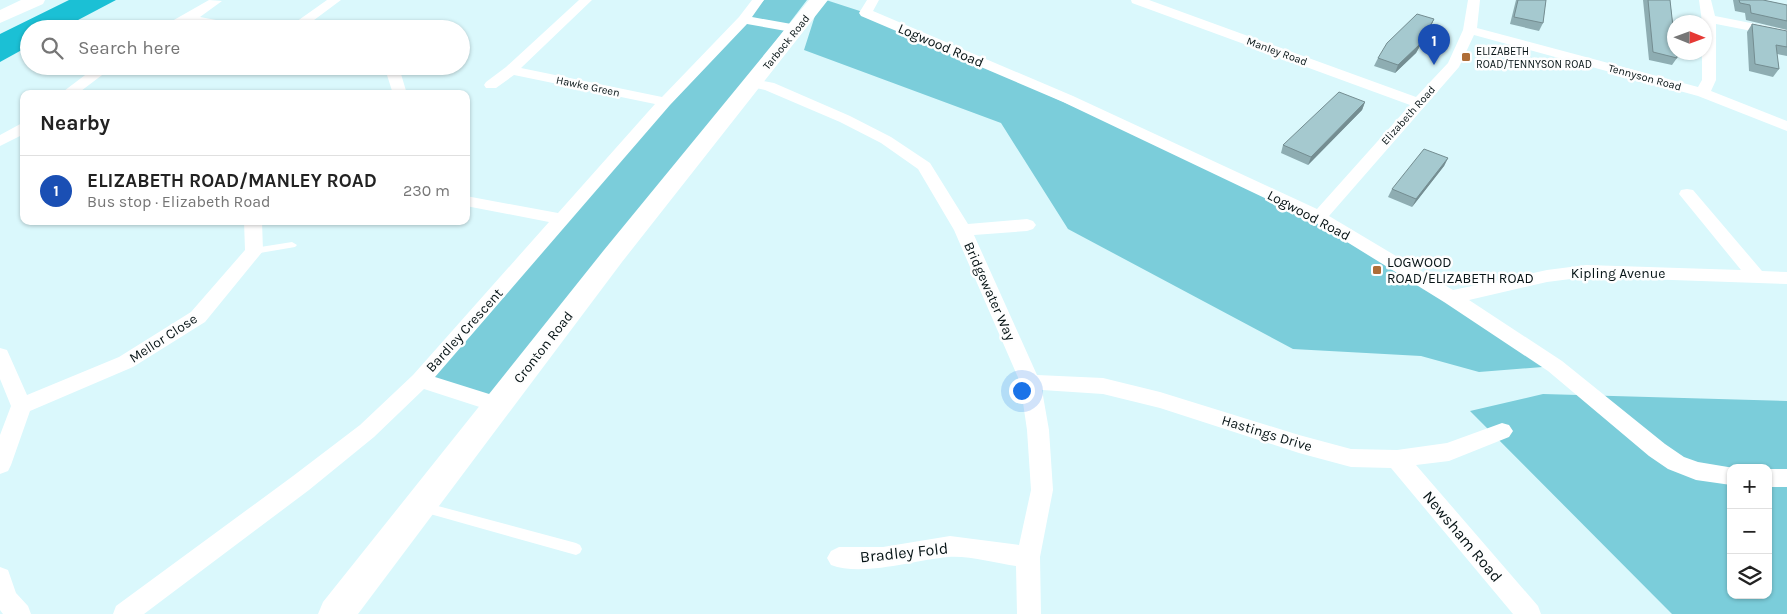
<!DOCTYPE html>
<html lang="en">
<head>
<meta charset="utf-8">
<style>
	:root { --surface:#fff; --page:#f6f6f6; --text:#222; --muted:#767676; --line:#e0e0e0; --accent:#ae6d37 }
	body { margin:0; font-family:Karla,sans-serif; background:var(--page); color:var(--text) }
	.controls { position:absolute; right:15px; bottom:15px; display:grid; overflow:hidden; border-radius:10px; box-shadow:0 1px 4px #0004 }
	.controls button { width:45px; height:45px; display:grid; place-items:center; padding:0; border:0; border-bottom:1px solid var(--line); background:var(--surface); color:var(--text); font:25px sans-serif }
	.compass { position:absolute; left:1667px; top:15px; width:45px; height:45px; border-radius:50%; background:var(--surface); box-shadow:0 1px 4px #0004; rotate:91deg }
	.you { position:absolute; left:1021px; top:390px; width:18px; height:18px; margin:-12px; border:4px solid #fff; border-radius:50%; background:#1a73e8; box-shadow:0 0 0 8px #1a73e833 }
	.badge { display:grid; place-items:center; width:32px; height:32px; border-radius:50%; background:var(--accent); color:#fff; font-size:16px; font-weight:700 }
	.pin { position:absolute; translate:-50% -41px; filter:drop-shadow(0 1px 2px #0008) }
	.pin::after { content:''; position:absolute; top:26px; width:18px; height:15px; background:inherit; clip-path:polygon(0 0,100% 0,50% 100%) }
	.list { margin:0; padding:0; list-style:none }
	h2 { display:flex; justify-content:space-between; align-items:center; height:65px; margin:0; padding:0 20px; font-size:21px }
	h2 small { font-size:16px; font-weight:400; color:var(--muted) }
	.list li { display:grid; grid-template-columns:32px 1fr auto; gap:15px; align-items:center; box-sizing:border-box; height:70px; padding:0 20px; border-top:1px solid var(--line) }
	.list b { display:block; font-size:19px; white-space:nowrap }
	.list p { margin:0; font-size:16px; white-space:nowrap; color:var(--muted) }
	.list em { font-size:16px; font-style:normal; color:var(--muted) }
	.icon { flex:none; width:28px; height:28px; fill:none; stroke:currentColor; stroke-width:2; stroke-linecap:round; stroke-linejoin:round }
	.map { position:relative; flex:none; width:1787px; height:614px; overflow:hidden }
	.search { position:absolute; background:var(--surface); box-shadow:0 1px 4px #0004; left:20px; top:20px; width:450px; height:55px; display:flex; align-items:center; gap:12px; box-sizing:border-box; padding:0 18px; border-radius:28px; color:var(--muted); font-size:19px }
	.panel { position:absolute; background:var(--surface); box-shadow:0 1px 4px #0004; left:20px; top:90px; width:450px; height:135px; border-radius:10px }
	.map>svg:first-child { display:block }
</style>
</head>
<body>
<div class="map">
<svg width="1787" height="614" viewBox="0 0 1787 614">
	<rect width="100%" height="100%" fill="#daf8fc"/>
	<!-- green -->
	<path fill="#7bcdda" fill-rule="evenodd" d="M764,0H807L498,405L420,380Z
		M820,0H826L866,13L1319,217L1555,366L1479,372L1421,356L1293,349L1068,229L1001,123L804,50Z
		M1543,394L1787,401V614H1672L1470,411ZM1731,468H1768V595H1731Z"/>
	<!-- forest -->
	<path fill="#1bc0d5" d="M69,0H116L61,29H29V46L0,62V34Z"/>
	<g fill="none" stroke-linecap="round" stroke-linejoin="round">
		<!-- service -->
		<path fill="#fff" fill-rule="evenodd" d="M292,242L297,245L295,247L254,254L249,251L254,248Z
			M423,502L576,543L580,545L582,549L580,553L576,555L423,512L419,511L417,507L419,503Z"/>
		<!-- minor -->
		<path fill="#fff" fill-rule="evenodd" d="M209,0L222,1L200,17L243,25L250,29H220L189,23L177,29H158Z
			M327,0H341L302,29H286Z
			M579,0H592L521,68L662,97L739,17L752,0H764L752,17L797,25L804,29L797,33L747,24L670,105L435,377L505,399L508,405L505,411L498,413L424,389L374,437L309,490L144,614H113L116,606L293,476L360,425L413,375L549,222L466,206V196L558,213L655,104L514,75L496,88H486L484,85L486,82L506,67Z
			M867,0H879L873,11L1073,96L1317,209L1410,105L1132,3L1131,0H1149L1416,97L1448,63L1463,30L1468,0H1480L1477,28L1698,87L1702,80V52H1704V22H1702L1699,0H1711L1715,16L1787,30V38L1716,24V80L1711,91L1787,121V131L1698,96L1474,35L1459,67L1329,216L1453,290L1547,270L1586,265L1741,270L1679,194L1681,190L1687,189L1693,190L1762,271L1787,272V284L1586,277L1547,282L1469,300L1562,361L1665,444L1684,457L1698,462L1734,468H1731V485L1696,480L1668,469L1649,456L1548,371L1444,302L1313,221L1063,102L861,16L859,13Z
			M97,66H114L77,94H60Z
			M380,66H395L401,74L407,94H393L387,75Z
			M752,79L774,83L850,116L891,137L930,163L968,224L1027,219L1033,221L1036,225L1033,229L1027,231L974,235L1037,375L1103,378L1160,392L1299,435L1351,449L1397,450L1447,443L1502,423L1509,425L1513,431L1509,437L1449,461L1416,465L1538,606L1541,614H1513L1391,468L1351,467L1299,453L1160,408L1103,394L1042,390L1049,430L1053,490L1040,557L1041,614H1017L1016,566C997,563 966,555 948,557C915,560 862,577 831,565L827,558L831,551L839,547H883L950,536L1019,545L1031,490L1027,430L1020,382L954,230L918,169L881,143L840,122L765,90L747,86L745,83L747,80Z
			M24,122V134L0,146V135Z
			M244,221H262L263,251L205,322L133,367L30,411L11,465L8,471L0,474V435L11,406L0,379V348L7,350L27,395L119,357L191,312L245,250Z
			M1768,469H1787V487H1768Z
			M0,567L8,570L16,593L28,606L31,614H3L0,610Z"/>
		<!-- primary -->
		<path fill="#fff" fill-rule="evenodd" d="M809,0H828L622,262L358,614H318L323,602L604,250Z"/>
		<!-- motorway -->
		<path fill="#fff" fill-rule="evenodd" d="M21,0H45L43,4L0,23V10Z"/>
	</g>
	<!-- wall -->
	<path fill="#8eadb2" d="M1516,0H1546L1543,23L1539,31L1510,24Z
		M1643,0H1670L1677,58L1672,65L1649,60Z
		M1733,0H1763L1787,5V30L1746,20L1745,13L1735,11Z
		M1434,19L1431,26L1416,53L1395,73L1374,66L1378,58Z
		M1752,24L1787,31V56L1777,54L1779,69L1773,77L1749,71L1747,32Z
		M1365,102L1362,110L1308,165L1281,153L1283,145Z
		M1448,158L1444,166L1412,207L1388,197L1392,189Z"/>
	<!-- shaded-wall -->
	<path fill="#748d91" d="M1434,19L1431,26L1416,53L1395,73L1398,65Z
		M1365,102L1362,110L1308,165L1311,157Z
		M1448,158L1444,166L1412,207L1416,199Z"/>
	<!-- building -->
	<path fill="#a5c9cf" stroke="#748d91" d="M1518,0H1546L1543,23L1514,17Z
		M1648,0H1670L1674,36V52H1677V58L1653,52Z
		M1739,0H1763L1787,5V21L1751,13L1750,5L1740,3Z
		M1417,14L1434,19L1419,45L1398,65L1378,58L1387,43Z
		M1752,24L1787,31V47L1776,45L1779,69L1755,64Z
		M1339,92L1365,102L1311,157L1283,145Z
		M1424,149L1448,158L1416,199L1392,189Z"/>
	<!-- markers -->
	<g fill="#ae6d37" stroke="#fefefe" stroke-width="2">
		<rect x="1461" y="52" width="10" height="10" rx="2.5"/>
		<rect x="1372" y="265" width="10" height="10" rx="2.5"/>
	</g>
	<g text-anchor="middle" stroke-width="5" stroke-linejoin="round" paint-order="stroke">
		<!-- far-street labels -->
		<g font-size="11" fill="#071416" stroke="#fefefe">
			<text transform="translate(786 42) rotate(-51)" y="4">Tarbock Road</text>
			<text transform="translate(1277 51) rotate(20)" y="4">Manley Road</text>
			<text transform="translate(1645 77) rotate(15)" y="4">Tennyson Road</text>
			<text transform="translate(588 86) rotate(12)" y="4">Hawke Green</text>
			<text transform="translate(1408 115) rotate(-48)" y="4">Elizabeth Road</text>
		</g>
		<!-- far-poi labels -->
		<g font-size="11" fill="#071416" stroke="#fefefe" text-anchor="start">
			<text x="1476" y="55">ELIZABETH<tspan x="1476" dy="13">ROAD/TENNYSON ROAD</tspan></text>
		</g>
		<!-- street labels -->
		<g font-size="14" fill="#071416" stroke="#fefefe">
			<text transform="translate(941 45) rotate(23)" y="5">Logwood Road</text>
			<text transform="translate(1309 215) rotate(28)" y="5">Logwood Road</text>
			<text x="1618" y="278">Kipling Avenue</text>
			<text transform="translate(990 291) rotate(66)" y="5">Bridgewater Way</text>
			<text transform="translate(464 330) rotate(-48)" y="5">Bardley Crescent</text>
			<text transform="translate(163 338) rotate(-33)" y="5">Mellor Close</text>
			<text transform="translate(543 347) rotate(-52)" y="5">Cronton Road</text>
			<text transform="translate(1267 433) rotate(17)" y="5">Hastings Drive</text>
		</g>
		<!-- poi labels -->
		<g font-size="14" fill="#071416" stroke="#fefefe" text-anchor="start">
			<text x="1387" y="267">LOGWOOD<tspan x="1387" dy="16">ROAD/ELIZABETH ROAD</tspan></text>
		</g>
		<!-- near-street labels -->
		<g font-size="16" fill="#071416" stroke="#fefefe">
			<text transform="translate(1463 536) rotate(50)" y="6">Newsham Road</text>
			<text transform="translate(904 552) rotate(-6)" y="6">Bradley Fold</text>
		</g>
	</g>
</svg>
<div class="controls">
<button>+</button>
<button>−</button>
<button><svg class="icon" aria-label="layers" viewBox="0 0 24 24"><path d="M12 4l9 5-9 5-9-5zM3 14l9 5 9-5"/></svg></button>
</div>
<svg class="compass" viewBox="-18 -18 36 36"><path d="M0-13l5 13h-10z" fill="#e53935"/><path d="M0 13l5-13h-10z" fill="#767676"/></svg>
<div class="you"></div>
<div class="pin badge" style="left:1434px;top:65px;background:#1a4fb4">1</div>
<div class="search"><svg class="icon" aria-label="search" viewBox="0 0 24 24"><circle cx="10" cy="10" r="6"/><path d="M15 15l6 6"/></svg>Search here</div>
<section class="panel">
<h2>Nearby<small></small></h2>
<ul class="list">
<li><span class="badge" style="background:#1a4fb4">1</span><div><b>ELIZABETH ROAD/MANLEY ROAD</b><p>Bus stop · Elizabeth Road</p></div><em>230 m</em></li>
</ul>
</section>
</div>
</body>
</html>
